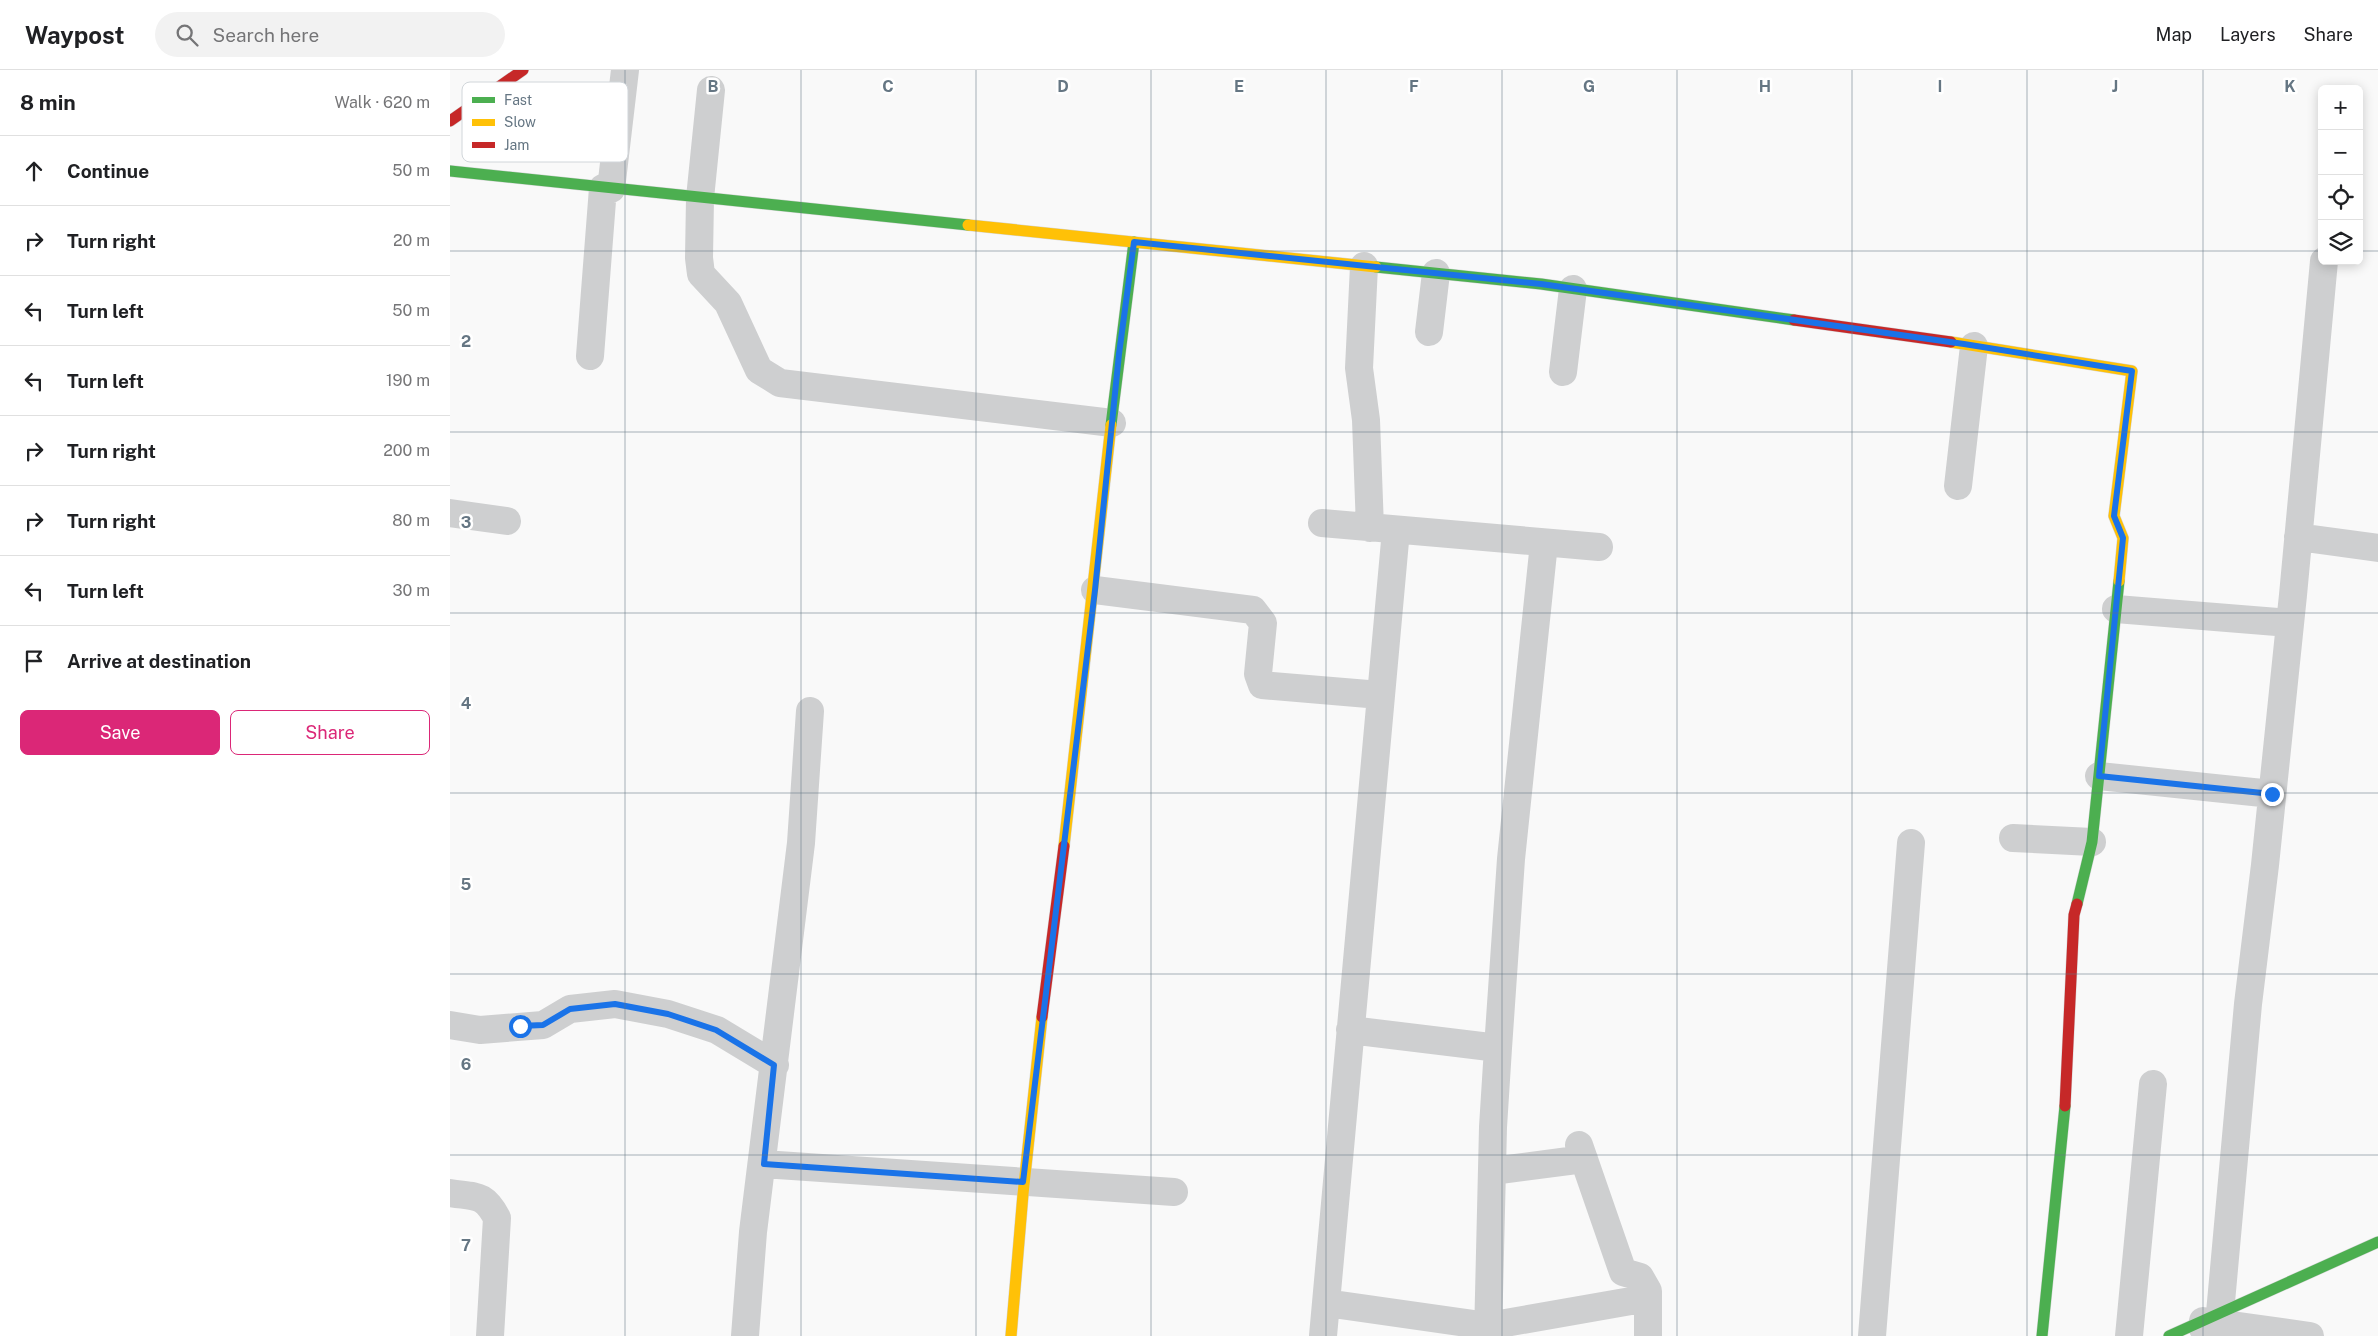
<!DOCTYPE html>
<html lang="en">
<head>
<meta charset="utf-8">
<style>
	:root { --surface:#fff; --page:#f2f2f2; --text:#202124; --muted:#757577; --line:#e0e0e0; --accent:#db2777 }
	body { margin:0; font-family:"Public Sans",sans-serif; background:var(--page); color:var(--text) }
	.controls { position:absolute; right:15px; top:15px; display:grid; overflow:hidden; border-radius:8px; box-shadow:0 2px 12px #0003 }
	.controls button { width:45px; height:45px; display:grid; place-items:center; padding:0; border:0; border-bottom:1px solid var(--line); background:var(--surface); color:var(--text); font:25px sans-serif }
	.stop { position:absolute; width:15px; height:15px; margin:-11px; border:4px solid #1a73e8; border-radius:50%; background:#fff }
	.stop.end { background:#1a73e8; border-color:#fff; box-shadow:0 1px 5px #0008 }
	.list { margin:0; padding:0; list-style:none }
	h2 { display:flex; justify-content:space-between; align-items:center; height:65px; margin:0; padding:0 20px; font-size:21px }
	h2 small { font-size:16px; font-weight:400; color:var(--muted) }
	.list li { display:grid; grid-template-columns:32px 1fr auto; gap:15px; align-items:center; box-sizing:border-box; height:70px; padding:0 20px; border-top:1px solid var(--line) }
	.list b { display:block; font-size:19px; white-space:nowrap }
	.list em { font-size:16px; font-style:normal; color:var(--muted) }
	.actions { display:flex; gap:10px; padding:15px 20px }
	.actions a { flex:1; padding:11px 0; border:1px solid var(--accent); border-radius:8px; text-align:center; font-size:18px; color:var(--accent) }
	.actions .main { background:var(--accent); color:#fff }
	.icon { flex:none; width:28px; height:28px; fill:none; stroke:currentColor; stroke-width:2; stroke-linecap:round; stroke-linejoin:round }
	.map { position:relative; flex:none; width:1928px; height:1266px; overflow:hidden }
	header { display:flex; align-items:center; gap:30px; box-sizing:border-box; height:70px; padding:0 25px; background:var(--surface); border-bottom:1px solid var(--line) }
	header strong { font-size:24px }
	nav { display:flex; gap:28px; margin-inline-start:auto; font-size:18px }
	.search { width:350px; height:45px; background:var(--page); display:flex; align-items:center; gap:12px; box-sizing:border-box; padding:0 18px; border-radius:28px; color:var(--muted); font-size:19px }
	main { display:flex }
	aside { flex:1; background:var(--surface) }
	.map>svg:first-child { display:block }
</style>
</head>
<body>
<header>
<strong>Waypost</strong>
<div class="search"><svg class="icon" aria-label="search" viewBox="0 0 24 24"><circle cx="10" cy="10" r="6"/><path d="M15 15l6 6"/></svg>Search here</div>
<nav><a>Map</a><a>Layers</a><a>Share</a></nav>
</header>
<main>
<aside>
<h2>8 min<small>Walk · 620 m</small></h2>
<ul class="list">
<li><svg class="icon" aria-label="ahead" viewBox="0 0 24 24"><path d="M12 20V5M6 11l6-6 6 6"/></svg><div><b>Continue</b></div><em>50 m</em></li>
<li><svg class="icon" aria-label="right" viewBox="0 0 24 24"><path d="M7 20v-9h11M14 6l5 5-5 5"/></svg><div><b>Turn right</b></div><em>20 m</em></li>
<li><svg class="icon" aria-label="left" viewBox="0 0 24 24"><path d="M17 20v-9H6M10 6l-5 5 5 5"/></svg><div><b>Turn left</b></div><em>50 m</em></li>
<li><svg class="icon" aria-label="left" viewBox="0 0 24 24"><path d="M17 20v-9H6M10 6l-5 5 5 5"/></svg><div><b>Turn left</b></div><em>190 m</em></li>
<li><svg class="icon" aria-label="right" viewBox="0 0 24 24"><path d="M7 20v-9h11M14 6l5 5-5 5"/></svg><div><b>Turn right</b></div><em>200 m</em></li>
<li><svg class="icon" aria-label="right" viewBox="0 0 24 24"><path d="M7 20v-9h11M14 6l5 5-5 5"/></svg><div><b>Turn right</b></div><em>80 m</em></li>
<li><svg class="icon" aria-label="left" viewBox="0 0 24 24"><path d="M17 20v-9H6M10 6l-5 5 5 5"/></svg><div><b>Turn left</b></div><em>30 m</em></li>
<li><svg class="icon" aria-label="arrive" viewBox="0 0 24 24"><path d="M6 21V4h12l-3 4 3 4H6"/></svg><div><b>Arrive at destination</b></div></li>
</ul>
<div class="actions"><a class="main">Save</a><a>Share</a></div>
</aside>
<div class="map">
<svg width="1928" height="1266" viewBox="0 0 1928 1266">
	<rect width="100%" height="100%" fill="#f9f9f9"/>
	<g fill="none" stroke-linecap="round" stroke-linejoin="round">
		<!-- fast casing -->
		<g stroke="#d5d6d7" stroke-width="12">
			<path id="fast" d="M0,101L518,155
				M926,197L1091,214L1344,250
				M661,355L684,172
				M1627,834L1642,772L1669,511
				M1592,1266L1615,1036
				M1719,1266L1928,1172"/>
		</g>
		<!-- slow casing -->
		<g stroke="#d5d6d7" stroke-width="12">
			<path id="slow" d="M518,155L926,197
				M1501,272L1682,301L1664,446L1673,468L1669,511
				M614,776L661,355
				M561,1266L573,1124L592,947"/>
		</g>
		<!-- jam casing -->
		<g stroke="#d5d6d7" stroke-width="12">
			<path id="jam" d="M0,51L73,0
				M1344,250L1501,272
				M592,947L614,776
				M1615,1036L1624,845L1627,834"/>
		</g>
		<!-- street -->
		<path stroke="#cecfd0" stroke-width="28" d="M261,20L250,128L249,188L251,204L278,233L309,300L330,313L662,353
			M161,119L175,0
			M914,196L909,298L916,350L920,458
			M979,262L986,203
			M140,286L153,118
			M1113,302L1123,219
			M1508,416L1524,276
			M0,443L57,451
			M872,453L1149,477
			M1848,467L1928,478
			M645,520L803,540L813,553L808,604L812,615L930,625
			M1666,539L1840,553
			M1649,706L1822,724
			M1563,768L1642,772
			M0,955L30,960L93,955L120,939L165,934L218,944L267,960L325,995
			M900,960L1048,978
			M1129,1075L1173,1202L1190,1207L1198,1221V1266
			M313,1094L724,1122
			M1042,1101L1134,1089
			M0,1123C26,1127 34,1123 47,1148L40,1266
			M876,1233L1038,1256L1198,1228
			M1770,1243L1798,934L1815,795L1843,525L1874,191
			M1752,1257L1753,1251L1860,1266
			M295,1266L303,1162L351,773L360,641
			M873,1266L946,460
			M1038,1266L1043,1057L1048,978L1061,789L1094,473
			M1422,1266L1461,773
			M1679,1266L1703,1014"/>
		<!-- fast -->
		<use href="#fast" stroke="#4caf50" stroke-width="11"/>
		<!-- slow -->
		<use href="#slow" stroke="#ffc107" stroke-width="11"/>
		<!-- jam -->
		<use href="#jam" stroke="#c62828" stroke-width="11"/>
	</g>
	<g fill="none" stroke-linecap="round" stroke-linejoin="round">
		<!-- route -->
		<path stroke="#1a73e8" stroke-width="6" d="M70,956L93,955L120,939L165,934L218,944L266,960L324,995L314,1094L573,1112L645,520L669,284L684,172L1091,214L1514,274L1682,301L1664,446L1673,468L1649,706L1822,724"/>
	</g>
	<!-- grid -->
	<path fill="none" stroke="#657683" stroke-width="1" stroke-opacity="0.55" d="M175,0V1266M351,0V1266M526,0V1266M701,0V1266M876,0V1266M1052,0V1266M1227,0V1266M1402,0V1266M1577,0V1266M1753,0V1266M0,181H1872M1909,181H1928M0,362H1928M0,543H1928M0,723H1928M0,904H1928M0,1085H1928"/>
	<!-- legend -->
	<rect x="12" y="12" width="166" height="80" rx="8" fill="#fff" stroke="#d1d6da" stroke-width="1"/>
	<rect x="22" y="27" width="23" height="6" fill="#4caf50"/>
	<rect x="22" y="49" width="23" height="7" fill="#ffc107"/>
	<rect x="22" y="72" width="23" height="6" fill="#c62828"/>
	<g font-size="14" fill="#657683">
		<text x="54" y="35">Fast</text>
		<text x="54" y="57">Slow</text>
		<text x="54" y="80">Jam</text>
	</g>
	<g font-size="16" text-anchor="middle" font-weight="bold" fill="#657683" stroke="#fff" stroke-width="5" stroke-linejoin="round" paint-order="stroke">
		<text x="263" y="22">B</text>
		<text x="438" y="22">C</text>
		<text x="613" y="22">D</text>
		<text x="789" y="22">E</text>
		<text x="964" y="22">F</text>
		<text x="1139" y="22">G</text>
		<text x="1315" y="22">H</text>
		<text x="1490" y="22">I</text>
		<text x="1665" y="22">J</text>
		<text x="1840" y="22">K</text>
		<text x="16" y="277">2</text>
		<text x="16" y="458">3</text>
		<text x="16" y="639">4</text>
		<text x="16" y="820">5</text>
		<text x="16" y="1000">6</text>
		<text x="16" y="1181">7</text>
	</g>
</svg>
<div class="controls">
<button>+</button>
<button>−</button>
<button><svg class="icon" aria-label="locate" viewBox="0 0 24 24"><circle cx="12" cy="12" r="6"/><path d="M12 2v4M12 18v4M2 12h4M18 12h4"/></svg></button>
<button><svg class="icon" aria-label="layers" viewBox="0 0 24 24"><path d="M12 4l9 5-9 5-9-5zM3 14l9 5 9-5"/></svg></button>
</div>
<div class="stop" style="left:70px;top:956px"></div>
<div class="stop end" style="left:1822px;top:724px"></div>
</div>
</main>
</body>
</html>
